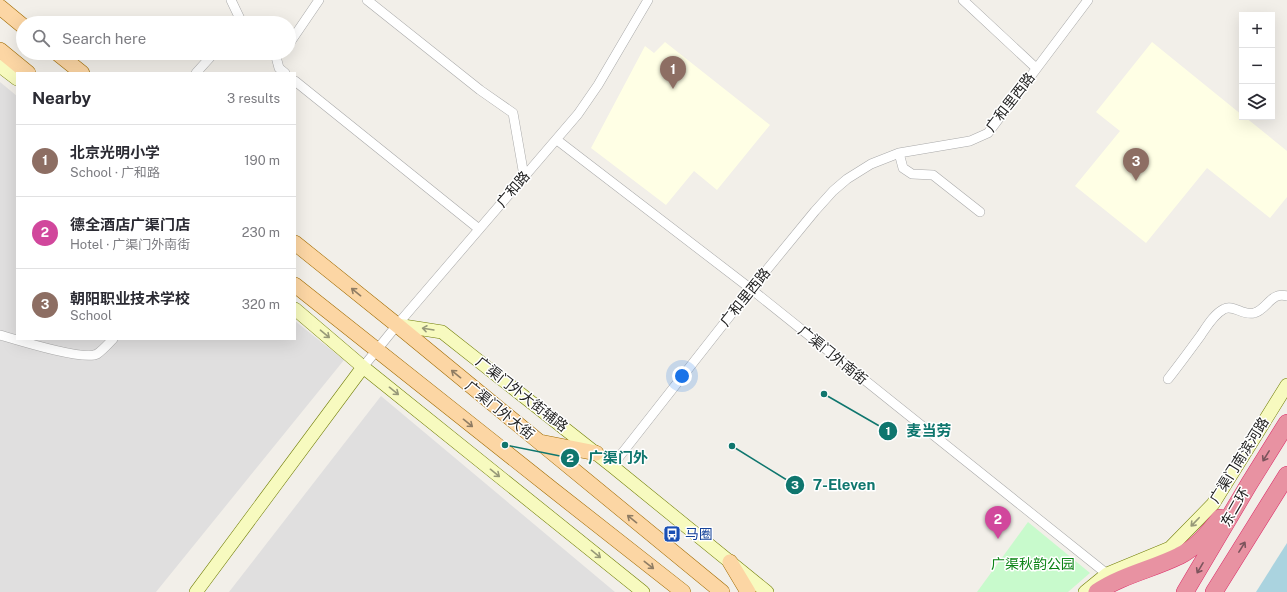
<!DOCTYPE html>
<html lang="en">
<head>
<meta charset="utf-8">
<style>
	:root { --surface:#fff; --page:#f7f7f7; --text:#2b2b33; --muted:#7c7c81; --line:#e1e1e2; --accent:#d40000 }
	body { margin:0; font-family:"Public Sans","Noto Sans SC",sans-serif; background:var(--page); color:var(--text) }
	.controls { position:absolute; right:12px; top:12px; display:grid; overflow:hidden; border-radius:0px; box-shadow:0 4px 16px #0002 }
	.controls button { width:36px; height:36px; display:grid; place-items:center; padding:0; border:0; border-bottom:1px solid var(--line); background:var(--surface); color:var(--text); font:20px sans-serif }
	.you { position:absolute; left:682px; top:376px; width:14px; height:14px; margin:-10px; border:3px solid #fff; border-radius:50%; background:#1a73e8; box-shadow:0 0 0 6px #1a73e833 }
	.badge { display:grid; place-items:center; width:26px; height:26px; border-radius:50%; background:var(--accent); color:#fff; font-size:13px; font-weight:700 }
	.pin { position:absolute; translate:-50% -33px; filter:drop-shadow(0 1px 2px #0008) }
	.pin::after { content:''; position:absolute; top:21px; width:14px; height:12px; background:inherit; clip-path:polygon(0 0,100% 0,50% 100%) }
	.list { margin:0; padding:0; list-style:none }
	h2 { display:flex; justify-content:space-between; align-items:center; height:52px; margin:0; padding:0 16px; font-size:17px }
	h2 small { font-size:13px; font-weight:400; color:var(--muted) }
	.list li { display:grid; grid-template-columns:26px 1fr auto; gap:12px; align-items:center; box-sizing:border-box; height:72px; padding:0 16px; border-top:1px solid var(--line) }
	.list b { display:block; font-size:15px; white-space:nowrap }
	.list p { margin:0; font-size:13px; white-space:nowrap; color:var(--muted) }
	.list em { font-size:13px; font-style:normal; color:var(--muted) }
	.icon { flex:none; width:22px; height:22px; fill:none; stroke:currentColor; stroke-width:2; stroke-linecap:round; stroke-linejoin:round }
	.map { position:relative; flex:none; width:1287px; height:592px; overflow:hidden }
	.search { position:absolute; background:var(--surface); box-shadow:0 4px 16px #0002; left:16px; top:16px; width:280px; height:44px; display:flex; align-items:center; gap:10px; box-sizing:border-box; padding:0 14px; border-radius:22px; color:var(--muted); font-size:15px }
	.panel { position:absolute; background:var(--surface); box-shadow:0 4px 16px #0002; left:16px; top:72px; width:280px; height:268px; border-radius:0px }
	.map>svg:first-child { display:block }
</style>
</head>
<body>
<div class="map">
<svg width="1287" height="592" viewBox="0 0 1287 592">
	<rect width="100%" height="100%" fill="#f2efe9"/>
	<!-- residential -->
	<path fill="#e0dfdf" d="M0,82L17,96V339H295V321L344,360L156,592H0Z
		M381,396L615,592H229Z"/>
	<!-- education -->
	<path fill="#ffffe5" d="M665,42L770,125L717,190L694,171L666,205L591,148L645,46L654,53Z
		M1152,42L1242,115V117H1245L1287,151V197L1270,218L1207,168L1146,243L1075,186L1120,131L1096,112Z"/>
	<!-- park -->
	<path fill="#c8facc" d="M1028,522L1090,573L1068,592H977Z"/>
	<!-- water -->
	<path fill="#aad3df" d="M1287,543V592H1256Z"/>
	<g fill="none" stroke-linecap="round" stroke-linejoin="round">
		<!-- street casing -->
		<g stroke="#a9a9a9" stroke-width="10">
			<path id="street" d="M231,0L242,23
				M367,0L480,90L513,113L524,176
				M963,0L1036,68
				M289,44L319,0
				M275,53L279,68L285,73
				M196,73L214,53
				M295,81L479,229
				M557,140L751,289L1107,574
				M899,153L903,168L912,174L933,175L980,212
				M0,335C17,340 84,361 97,354C103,350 108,344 113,339
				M363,367L397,325L578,114L598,85L648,0
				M1168,379C1179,365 1190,350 1201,335C1207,326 1214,314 1224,309C1233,304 1243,316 1254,313C1267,310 1271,291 1287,296
				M612,466L751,289L815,211L833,191L847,179L871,164L899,153L970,141L988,133L1088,0"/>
		</g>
		<!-- secondary casing -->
		<g stroke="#707d05" stroke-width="14">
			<path id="secondary" d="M0,66L17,79
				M295,309L363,367L643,592
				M397,325L442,332L612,466L767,592
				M196,592L363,367
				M1085,592L1107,574L1170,548L1213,504L1287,385"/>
		</g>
		<!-- primary casing -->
		<g stroke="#a06b00" stroke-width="16">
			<path id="primary" d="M0,7L23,26
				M0,50L28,73
				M57,53L82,73
				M295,243L397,325L722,592
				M295,285L552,489L683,592
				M540,442L596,453
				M730,562L748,592"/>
		</g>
		<!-- highway casing -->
		<g stroke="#dc2a67" stroke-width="18">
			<path id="highway" d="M1097,592C1122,575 1153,569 1179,556C1196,548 1209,532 1220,518
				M1185,592L1249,484L1287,423
				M1214,592L1287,475"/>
		</g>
		<!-- street -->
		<use href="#street" stroke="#fff" stroke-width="9"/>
		<!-- secondary -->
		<use href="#secondary" stroke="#f7fabf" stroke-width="13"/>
		<!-- primary -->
		<use href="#primary" stroke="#fcd6a4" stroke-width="15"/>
		<!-- highway -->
		<use href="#highway" stroke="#e892a2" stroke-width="17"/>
	</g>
	<!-- one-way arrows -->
	<defs><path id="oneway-shaft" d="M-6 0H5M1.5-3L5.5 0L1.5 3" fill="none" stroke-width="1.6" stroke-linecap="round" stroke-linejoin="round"/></defs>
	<g stroke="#8f7c63">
		<use href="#oneway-shaft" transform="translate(356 292) rotate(-141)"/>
		<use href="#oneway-shaft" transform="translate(456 374) rotate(-141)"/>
		<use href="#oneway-shaft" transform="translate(468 423) rotate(39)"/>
		<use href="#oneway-shaft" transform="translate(632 519) rotate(-141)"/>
		<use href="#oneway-shaft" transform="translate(649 565) rotate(38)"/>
	</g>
	<g stroke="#979978">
		<use href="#oneway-shaft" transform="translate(428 329) rotate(-171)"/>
		<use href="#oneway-shaft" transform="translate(325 334) rotate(40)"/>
		<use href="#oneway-shaft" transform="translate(394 391) rotate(39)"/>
		<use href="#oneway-shaft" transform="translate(495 473) rotate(39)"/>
		<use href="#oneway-shaft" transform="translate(1195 522) rotate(134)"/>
		<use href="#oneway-shaft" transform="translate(596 554) rotate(39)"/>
	</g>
	<g stroke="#7b545c">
		<use href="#oneway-shaft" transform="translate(1266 456) rotate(122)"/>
		<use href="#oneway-shaft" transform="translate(1242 547) rotate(-58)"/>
		<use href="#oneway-shaft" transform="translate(1200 568) rotate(120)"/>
	</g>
	<!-- icons -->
	<defs>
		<g id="bus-square" transform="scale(0.9)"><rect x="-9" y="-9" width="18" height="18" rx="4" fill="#1a4fb4" stroke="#fff"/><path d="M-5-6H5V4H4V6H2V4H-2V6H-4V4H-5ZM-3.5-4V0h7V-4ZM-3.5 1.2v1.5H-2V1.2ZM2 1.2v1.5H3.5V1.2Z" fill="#fff"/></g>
	</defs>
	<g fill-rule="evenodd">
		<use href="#bus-square" x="672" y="534"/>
	</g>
	<g text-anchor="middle" stroke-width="3" stroke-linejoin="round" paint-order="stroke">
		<!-- street labels -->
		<g font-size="14" fill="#222" stroke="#fff">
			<text transform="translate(1010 102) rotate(-52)" y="5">广和里西路</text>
			<text transform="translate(513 189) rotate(-49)" y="5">广和路</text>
			<text transform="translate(745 297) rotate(-51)" y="5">广和里西路</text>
			<text transform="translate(833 355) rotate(39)" y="5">广渠门外南街</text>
			<text transform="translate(522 394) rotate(38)" y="5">广渠门外大街辅路</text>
			<text transform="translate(500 410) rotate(39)" y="5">广渠门外大街</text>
			<text transform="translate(1239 460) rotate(-58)" y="5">广渠门南滨河路</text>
			<text transform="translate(1235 507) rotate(-60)" y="5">东二环</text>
		</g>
		<!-- transit labels -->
		<g font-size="14" fill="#164399" stroke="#fff" text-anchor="start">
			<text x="685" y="539">马圈</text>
		</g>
		<!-- park labels -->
		<g font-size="14" fill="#0c8416" stroke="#fff">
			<text x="1033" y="569">广渠秋韵公园</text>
		</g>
	</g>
	<!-- callouts -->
	<path fill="none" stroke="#0f766e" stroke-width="1.5" d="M824 394L888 431M505 445L570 458M732 446L795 485"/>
	<g fill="#0f766e" stroke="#fff" stroke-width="1.5">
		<circle cx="824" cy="394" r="4"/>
		<circle cx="505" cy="445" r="4"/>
		<circle cx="732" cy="446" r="4"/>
		<circle cx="888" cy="431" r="10"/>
		<circle cx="570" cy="458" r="10"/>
		<circle cx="795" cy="485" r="10"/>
	</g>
	<g font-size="12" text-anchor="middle" font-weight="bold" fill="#fff">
		<text x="888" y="435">1</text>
		<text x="570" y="462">2</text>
		<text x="795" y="489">3</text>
	</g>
	<g font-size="15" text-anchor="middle" font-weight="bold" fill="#0f766e" stroke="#fff" stroke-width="3" stroke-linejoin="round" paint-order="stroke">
		<text x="929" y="436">麦当劳</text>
		<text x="618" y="463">广渠门外</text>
		<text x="844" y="490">7-Eleven</text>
	</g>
</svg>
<div class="controls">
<button>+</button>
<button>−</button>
<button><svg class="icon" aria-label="layers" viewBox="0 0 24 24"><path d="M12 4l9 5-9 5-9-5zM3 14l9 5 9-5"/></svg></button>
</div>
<div class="you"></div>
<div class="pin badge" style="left:673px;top:89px;background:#8d6e63">1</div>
<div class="pin badge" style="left:998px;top:539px;background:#d1479c">2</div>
<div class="pin badge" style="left:1136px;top:181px;background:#8d6e63">3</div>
<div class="search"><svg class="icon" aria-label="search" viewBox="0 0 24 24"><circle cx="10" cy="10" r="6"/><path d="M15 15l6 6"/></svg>Search here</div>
<section class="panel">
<h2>Nearby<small>3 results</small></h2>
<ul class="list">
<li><span class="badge" style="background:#8d6e63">1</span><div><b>北京光明小学</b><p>School · 广和路</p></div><em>190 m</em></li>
<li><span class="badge" style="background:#d1479c">2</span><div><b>德全酒店广渠门店</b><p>Hotel · 广渠门外南街</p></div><em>230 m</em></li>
<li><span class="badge" style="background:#8d6e63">3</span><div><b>朝阳职业技术学校</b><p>School</p></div><em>320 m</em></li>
</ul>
</section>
</div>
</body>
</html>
